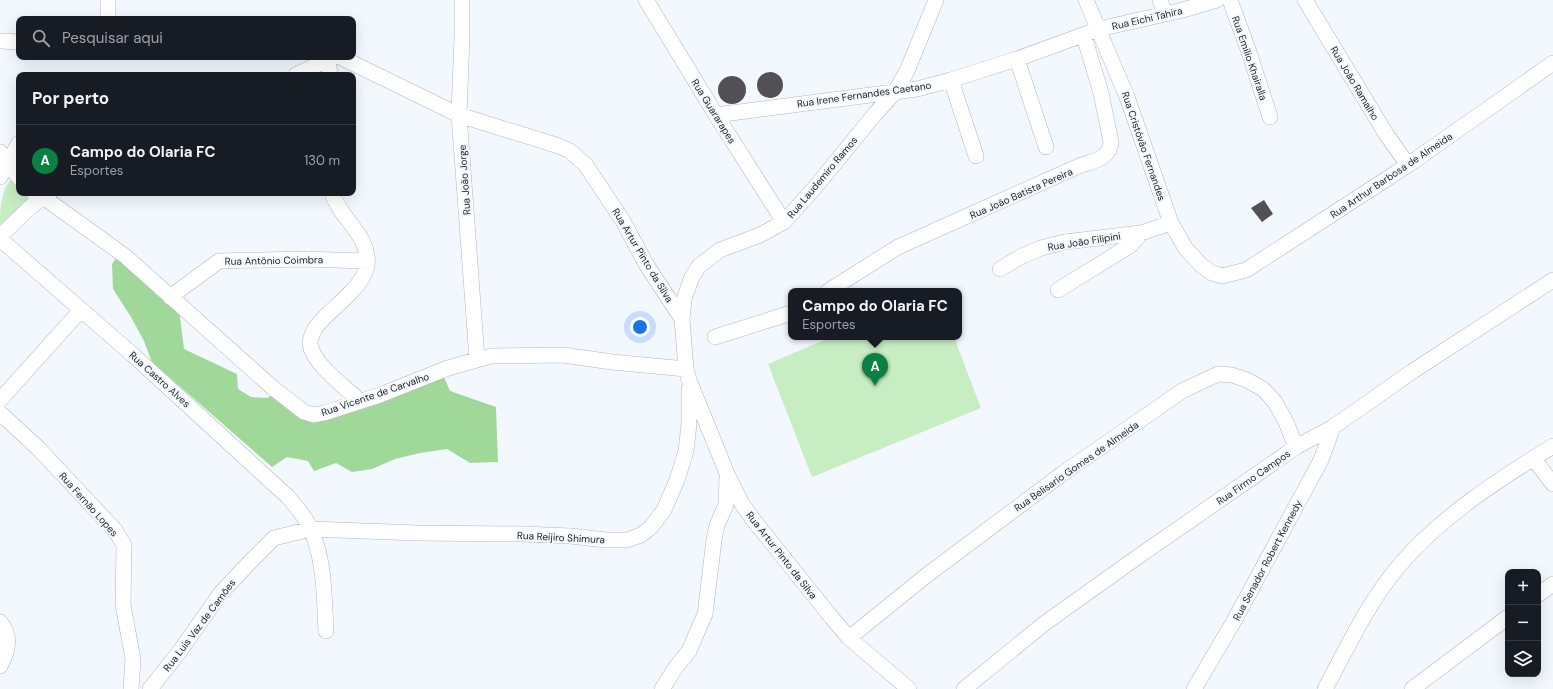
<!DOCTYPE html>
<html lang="pt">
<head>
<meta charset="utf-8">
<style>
	:root { --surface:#171b24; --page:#242831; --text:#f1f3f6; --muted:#9ea1a6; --line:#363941; --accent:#0b8043 }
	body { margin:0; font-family:"DM Sans",sans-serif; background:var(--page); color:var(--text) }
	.controls { position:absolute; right:12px; bottom:12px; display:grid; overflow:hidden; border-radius:8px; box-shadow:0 4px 16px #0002 }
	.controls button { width:36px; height:36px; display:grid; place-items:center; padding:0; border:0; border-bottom:1px solid var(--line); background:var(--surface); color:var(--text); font:20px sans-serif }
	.you { position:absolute; left:640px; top:327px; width:14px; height:14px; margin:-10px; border:3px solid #fff; border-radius:50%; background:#1a73e8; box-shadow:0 0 0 6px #1a73e833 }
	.badge { display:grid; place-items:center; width:26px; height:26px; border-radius:50%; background:var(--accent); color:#fff; font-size:13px; font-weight:700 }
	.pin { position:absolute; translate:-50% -33px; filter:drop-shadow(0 1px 2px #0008) }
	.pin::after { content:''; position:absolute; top:21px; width:14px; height:12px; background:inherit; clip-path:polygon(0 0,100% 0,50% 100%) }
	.popup { position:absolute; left:788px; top:288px; width:174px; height:52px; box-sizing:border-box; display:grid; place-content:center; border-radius:8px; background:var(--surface); filter:drop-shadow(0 1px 3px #0005); font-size:13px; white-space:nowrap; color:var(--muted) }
	.popup b { font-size:15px; color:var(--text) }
	.popup::after { content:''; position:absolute; left:50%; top:100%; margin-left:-8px; border:8px solid transparent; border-top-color:var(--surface) }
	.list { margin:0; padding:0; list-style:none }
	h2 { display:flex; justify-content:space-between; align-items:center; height:52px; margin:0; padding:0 16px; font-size:17px }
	h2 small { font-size:13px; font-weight:400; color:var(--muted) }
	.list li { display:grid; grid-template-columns:26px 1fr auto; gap:12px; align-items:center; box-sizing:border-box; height:72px; padding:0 16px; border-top:1px solid var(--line) }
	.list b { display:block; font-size:15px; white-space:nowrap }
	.list p { margin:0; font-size:13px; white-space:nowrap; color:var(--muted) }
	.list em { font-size:13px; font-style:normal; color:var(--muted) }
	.icon { flex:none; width:22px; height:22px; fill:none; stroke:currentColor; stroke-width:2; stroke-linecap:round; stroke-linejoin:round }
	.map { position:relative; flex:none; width:1553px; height:689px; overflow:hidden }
	.search { position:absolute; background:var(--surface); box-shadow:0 4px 16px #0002; left:16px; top:16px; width:340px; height:44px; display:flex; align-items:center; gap:10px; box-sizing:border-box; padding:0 14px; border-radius:8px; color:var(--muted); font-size:15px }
	.panel { position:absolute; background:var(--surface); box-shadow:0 4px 16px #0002; left:16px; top:72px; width:340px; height:124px; border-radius:8px }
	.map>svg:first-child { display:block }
</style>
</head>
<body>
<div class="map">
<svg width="1553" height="689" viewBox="0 0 1553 689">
	<rect width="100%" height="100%" fill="#f3f8fe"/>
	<!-- green -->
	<path fill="#c7edc2" d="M12,179L19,188V193H25L31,197L23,202L0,229C0,212 0,190 12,179Z
		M831,337H954L981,408L812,477L768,364Z"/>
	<!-- forest -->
	<path fill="#a0d899" d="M117,257L179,309L184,349L237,374L238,389L251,397L268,398L274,392L304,414L443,375L450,391L496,407L498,462L470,463L447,449L420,453L395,459L372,469L352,472L336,463L314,471L308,461L287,457L272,467L152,362L144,341L131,317L113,289L112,264Z"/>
	<!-- building -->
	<path fill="#535055" d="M757 85a13 13 0 1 1 26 0a13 13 0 1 1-26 0Z
		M718 90a14 14 0 1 1 28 0a14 14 0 1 1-28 0Z
		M1264,200L1273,214L1262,222L1251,208Z"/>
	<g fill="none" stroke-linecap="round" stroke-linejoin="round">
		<!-- minor casing -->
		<g stroke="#b1b6bb" stroke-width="16">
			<path id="minor" d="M462,0V37L459,115L477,359
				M646,0L716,115L784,222
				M1086,0L1127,97L1171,223L1186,249L1202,266L1212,273L1222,276L1246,270L1308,230L1408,165L1553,63
				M1160,0L1165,14
				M1230,0L1249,52L1270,117
				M1305,0L1386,134L1408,165
				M108,19V0
				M0,41L19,42
				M340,57L459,115L559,146L570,151L585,164L623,221L646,264L682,319L686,369L689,380L728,476L742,504L755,522L832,618L849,638L909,689
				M328,59L330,75
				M1017,59L1046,147
				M296,75L333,57
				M951,80L976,156
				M716,115L917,89L951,80L1017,59L1099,29L1183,10L1217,0
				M0,152L19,178
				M0,177L19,143
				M34,193L43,197L125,256L273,388L304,412L314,415L324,413L380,395L448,368L491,356L563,355L612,362L686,369
				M332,193C340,219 371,236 367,266C365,276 358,285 351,292C340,304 326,314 316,327C313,332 310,338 310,344C313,364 345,387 360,401
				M0,236C16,222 31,203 50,193
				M0,239L133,355L288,497C297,507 306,518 311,530C325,561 324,597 326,631
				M1000,269L1020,257L1041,248L1065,242L1141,233L1171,223
				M1058,290L1131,245L1141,233
				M828,291L898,247L1079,166C1093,161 1110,159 1111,142L1101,93L1084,36
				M170,297L219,261L303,259L367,261
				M682,319L684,299L692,277L699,266L720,250L760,235L784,222L817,185L875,114L895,92L907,71L936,0
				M715,337L791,313
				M0,400L81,310
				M0,413L38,448L115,530L124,545L123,605L133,659L131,689
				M1533,458L1553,484
				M1538,595L1553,584
				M0,622C12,636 8,652 0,666
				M849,638L927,575L1062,474L1182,391L1218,374L1232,375L1247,380L1263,389L1275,402L1286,422L1296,447
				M150,689L180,651L220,594L249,563L274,538L311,529L418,533L523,534L571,536L606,540H627L641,535L651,527L664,510L677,480L686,451L689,424V389
				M662,689L676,667L689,651L705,614L714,540L717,525L726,505L727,477
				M964,689L1045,623L1139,556L1296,447L1333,427L1413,371L1553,280
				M1194,689L1234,621L1321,460L1333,427
				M1325,689C1347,648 1368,603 1398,567C1440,517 1498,480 1553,446
				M1412,689L1508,617"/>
		</g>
		<!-- minor -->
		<use href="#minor" stroke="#fff" stroke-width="15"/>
	</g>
	<g text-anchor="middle" stroke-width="4" stroke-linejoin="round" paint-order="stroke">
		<!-- street labels -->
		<g font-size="10" fill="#232527" stroke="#f3f8fe">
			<text transform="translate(1147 18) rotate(-13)" y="4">Rua Eichi Tahira</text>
			<text transform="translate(1250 58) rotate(71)" y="4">Rua Emilio Khairalla</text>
			<text transform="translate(1355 83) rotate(59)" y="4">Rua João Ramalho</text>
			<text transform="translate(864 94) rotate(-8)" y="4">Rua Irene Fernandes Caetano</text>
			<text transform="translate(714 111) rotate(58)" y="4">Rua Guararapes</text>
			<text transform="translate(1144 146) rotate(71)" y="4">Rua Cristóvão Fernandes</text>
			<text transform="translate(1391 175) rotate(-34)" y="4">Rua Arthur Barbosa de Almeida</text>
			<text transform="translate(822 177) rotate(-50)" y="4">Rua Laudemiro Ramos</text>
			<text transform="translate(464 180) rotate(-94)" y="4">Rua João Jorge</text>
			<text transform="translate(1021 193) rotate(-24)" y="4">Rua João Batista Pereira</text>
			<text transform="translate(1084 241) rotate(-9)" y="4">Rua João Filipini</text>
			<text transform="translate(643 255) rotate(59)" y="4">Rua Artur Pinto da Silva</text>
			<text transform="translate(274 260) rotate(-1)" y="4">Rua Antônio Coimbra</text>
			<text transform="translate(160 379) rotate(42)" y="4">Rua Castro Alves</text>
			<text transform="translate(375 394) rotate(-19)" y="4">Rua Vicente de Carvalho</text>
			<text transform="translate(1076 466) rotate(-35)" y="4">Rua Belisario Gomes de Almeida</text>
			<text transform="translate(1253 477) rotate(-35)" y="4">Rua Firmo Campos</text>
			<text transform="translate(89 504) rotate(48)" y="4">Rua Fernão Lopes</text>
			<text transform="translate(561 537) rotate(3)" y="4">Rua Reijiro Shimura</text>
			<text transform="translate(782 555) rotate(52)" y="4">Rua Artur Pinto da Silva</text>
			<text transform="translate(1267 560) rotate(-62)" y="4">Rua Senador Robert Kennedy</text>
			<text transform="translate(199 625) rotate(-53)" y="4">Rua Luis Vaz de Camões</text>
		</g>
	</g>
</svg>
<div class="controls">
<button>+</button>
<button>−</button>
<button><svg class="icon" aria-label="layers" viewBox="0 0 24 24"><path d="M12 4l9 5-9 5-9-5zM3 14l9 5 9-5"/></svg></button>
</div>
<div class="you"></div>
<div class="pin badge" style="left:875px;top:386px">A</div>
<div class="popup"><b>Campo do Olaria FC</b>Esportes</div>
<div class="search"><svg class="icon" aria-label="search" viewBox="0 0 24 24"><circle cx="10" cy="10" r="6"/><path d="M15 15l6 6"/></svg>Pesquisar aqui</div>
<section class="panel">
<h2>Por perto<small></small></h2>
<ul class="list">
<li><span class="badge">A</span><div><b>Campo do Olaria FC</b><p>Esportes</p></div><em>130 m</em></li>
</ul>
</section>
</div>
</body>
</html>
